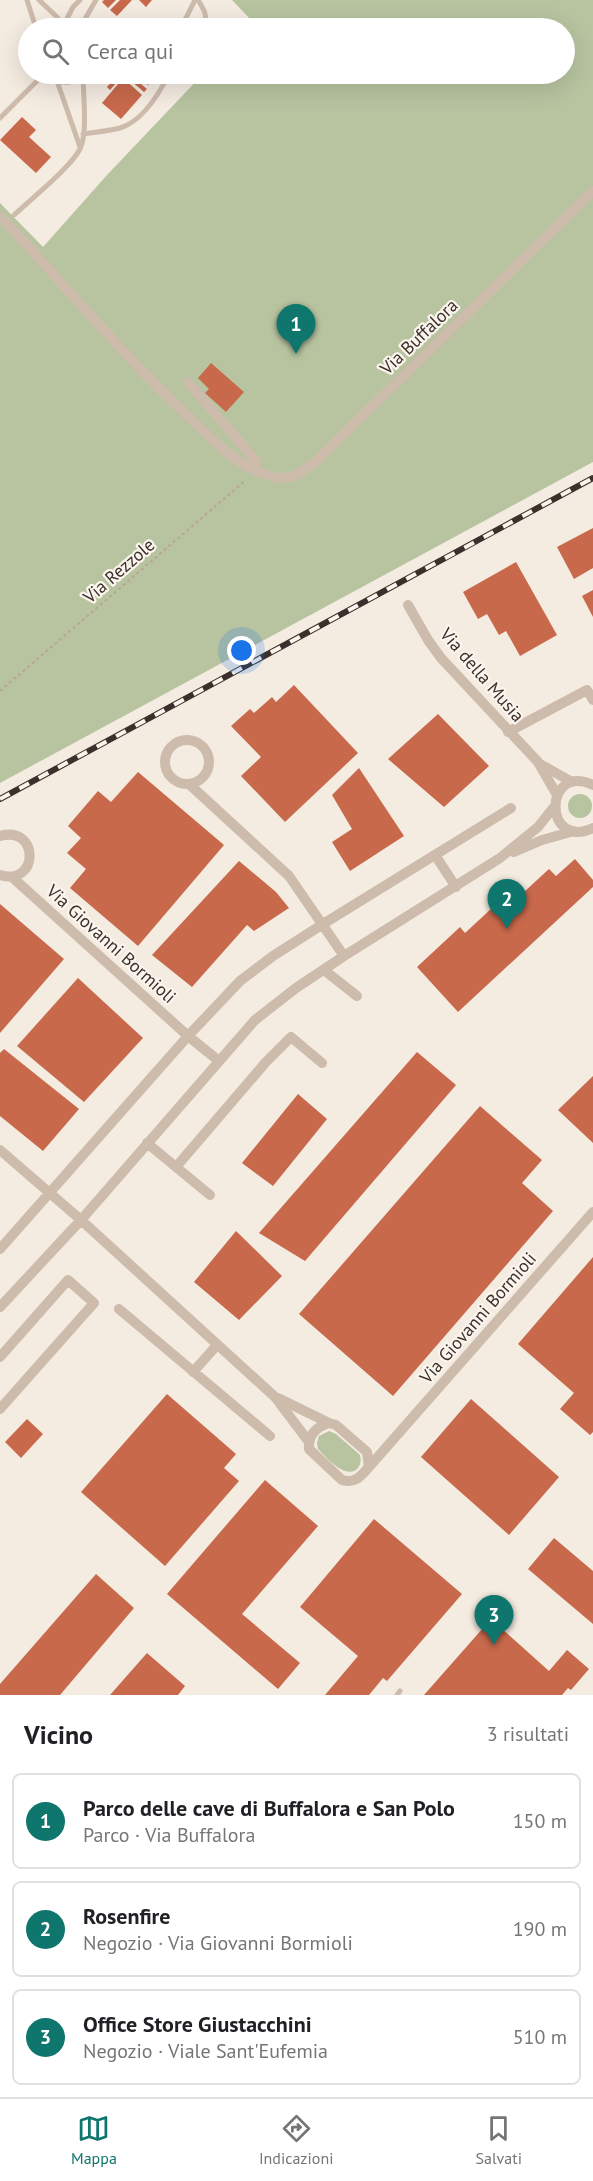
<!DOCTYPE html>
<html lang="it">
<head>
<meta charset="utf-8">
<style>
	:root { --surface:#fff; --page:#f6f6f6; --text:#202124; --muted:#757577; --line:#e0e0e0; --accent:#0f766e }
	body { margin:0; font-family:"PT Sans",sans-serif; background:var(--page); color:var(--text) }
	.you { position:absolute; left:242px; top:651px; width:21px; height:21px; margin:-15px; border:4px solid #fff; border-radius:50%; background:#1a73e8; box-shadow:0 0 0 9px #1a73e833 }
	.badge { display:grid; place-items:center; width:39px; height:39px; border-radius:50%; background:var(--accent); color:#fff; font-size:20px; font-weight:700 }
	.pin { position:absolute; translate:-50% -50px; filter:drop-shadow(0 2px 3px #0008) }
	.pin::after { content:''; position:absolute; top:32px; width:21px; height:18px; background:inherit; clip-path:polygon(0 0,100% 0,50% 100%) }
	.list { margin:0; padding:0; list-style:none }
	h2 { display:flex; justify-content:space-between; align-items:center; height:78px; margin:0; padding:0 24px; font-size:26px }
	h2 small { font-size:20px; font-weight:400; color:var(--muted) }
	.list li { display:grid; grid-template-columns:39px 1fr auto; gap:18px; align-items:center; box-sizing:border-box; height:96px; margin:0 12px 12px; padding:0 12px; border:2px solid var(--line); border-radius:9px }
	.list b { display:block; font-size:22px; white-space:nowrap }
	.list p { margin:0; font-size:20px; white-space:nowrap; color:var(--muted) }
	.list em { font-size:20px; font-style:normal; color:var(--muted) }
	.icon { flex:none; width:33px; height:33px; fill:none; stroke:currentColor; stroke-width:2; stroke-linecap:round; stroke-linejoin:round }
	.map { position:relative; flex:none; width:593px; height:1695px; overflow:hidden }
	.search { position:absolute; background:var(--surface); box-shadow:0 6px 24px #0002; left:18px; right:18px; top:18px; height:66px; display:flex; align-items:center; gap:15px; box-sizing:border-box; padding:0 21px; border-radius:33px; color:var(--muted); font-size:22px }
	.sheet { height:402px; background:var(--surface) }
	nav { display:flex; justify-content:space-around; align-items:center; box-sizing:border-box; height:84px; border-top:2px solid var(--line); background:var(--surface); font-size:16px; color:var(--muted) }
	nav a { display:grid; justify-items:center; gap:3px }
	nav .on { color:var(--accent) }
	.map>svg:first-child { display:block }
</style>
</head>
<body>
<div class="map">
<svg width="593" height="1695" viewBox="0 0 593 1695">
	<rect width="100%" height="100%" fill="#f4ebe1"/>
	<!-- green -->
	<path fill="#b8c4a0" d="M232,0H593V462L0,783V203L43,247L107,175L203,74H564V28H245L252,21Z
		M568 806a12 12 0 1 1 24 0a12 12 0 1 1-24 0Z
		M329,1431L336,1434L360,1455C361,1459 361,1464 358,1468C346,1481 326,1457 318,1449L317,1443L319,1436Z"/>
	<!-- building -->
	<path fill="#c8694b" d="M104,0H116L108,8L102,2Z
		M120,0H132L117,16L110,10Z
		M139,0H152L146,7Z
		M109,74H116L107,84L103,81Z
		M118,74H124L110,90L107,87Z
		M126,74H129L147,89L144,92L124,75Z
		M134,74H143L152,81L148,85Z
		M123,78L142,95L121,119L102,103Z
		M22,117L36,130L29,137L51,157L36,173L0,140Z
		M211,363L244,392L226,412L205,393L209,389L198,378Z
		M593,528V568L574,579L557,547Z
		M516,562L557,635L520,656L506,631L499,635L487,614L478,619L463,592Z
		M593,590V617L582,596Z
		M294,685L358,753L285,822L241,776L261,757L231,726L250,709L254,713L272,697L276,702Z
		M438,714L489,766L444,807L388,759Z
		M359,768L404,836L350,871L332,842L352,829L332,795Z
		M138,772L224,845L138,946L70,888L86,869L67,853L81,838L68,826L98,791L111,802Z
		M575,859L593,880V887L458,1012L417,967L460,927L465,933L492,908L496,913L522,889L524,892L549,869L556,876Z
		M239,861L276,892L289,908L254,931L247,925L192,987L152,955Z
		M0,904L64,959L0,1033Z
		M78,978L143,1038L84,1102L17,1046Z
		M4,1049L79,1109L43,1151L0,1116V1053Z
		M417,1052L456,1085L305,1261L259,1233Z
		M593,1076V1143L558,1110Z
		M298,1094L327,1119L273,1186L242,1163Z
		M480,1106L542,1160L522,1183L553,1211L393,1396L299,1314Z
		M236,1231L282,1276L239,1320L194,1282Z
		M593,1257V1432L590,1435L560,1409L574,1393L518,1344Z
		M167,1394L236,1454L224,1468L239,1481L165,1566L81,1492Z
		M471,1399L559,1477L509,1535L421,1457Z
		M27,1419L43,1434L21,1458L5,1442Z
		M265,1480L318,1526L242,1614L300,1663L278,1689L167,1594Z
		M374,1519L462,1594L387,1681L383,1678L369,1695H325L358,1656L300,1607Z
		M554,1538L593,1571V1624L528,1569Z
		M96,1574L134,1608L60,1695H0V1684Z
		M491,1619L549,1671L567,1650L589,1669L571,1690L568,1688L562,1695H424Z
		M147,1653L185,1686L178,1695H110Z"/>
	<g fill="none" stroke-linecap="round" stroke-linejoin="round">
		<!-- path -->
		<path stroke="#b9a596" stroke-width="2" stroke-dasharray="3 3" stroke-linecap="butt" d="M0,691L246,480"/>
		<!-- service -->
		<path stroke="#cdbbac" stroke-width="5" d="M27,0L36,28
			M39,0L58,18L62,28
			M198,0C205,11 208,16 203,28
			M62,28L73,7L80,0
			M83,28L85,19L96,0
			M176,28L186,18L195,0
			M49,74C59,85 72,85 83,75
			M57,81L80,147
			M0,118L44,74
			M83,134C95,132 109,131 120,128C143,121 159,94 169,74
			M14,215C31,199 70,168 80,149C88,133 83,94 83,75
			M397,1695L400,1691"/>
		<!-- minor -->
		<path stroke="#cdbbac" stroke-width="10" d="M0,216C64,284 124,357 192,420C216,443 240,469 274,477C290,481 302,472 315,462L593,191
			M188,382L256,461L255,471
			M408,605L428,640L441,658L538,762L557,795
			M508,732L587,690L593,700
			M165 762a22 22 0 1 1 44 0a22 22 0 1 1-44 0Z
			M540,764L572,782
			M189,784L289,876L344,956
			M593,785C543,762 543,851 593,828
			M0,836C40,825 39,887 0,875
			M514,852L542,840L574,831
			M435,855L456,887
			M12,877L188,1036L219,1061
			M324,970L357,996
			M147,1143L176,1167L266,1062L291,1037L322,1063
			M0,1150L81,1220L275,1397L309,1442
			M176,1167L210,1195
			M0,1249L188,1036L240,981L273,956L323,924L511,808
			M0,1307L81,1220L255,1020L296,988L344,956L500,858L538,827L554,807
			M119,1309L270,1436
			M0,1357L68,1280L94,1303L0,1409
			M193,1372L217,1345
			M278,1398L329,1423
			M329,1423L336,1425L367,1452L369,1467C361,1476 355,1484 342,1480L309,1449C308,1435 316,1427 329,1423Z
			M369,1467L593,1212"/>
		<!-- rail casing -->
		<g stroke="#3b302b" stroke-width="6">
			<path id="rail" d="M0,799L593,478"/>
		</g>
		<!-- rail -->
		<use href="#rail" stroke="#fbf5ee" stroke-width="4" stroke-dasharray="11" stroke-linecap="butt"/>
	</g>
	<g text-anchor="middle" stroke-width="4.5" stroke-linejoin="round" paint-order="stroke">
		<!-- street labels -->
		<g font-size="18" fill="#3b302b" stroke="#fbf5ee">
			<text transform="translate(419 337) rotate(-44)" y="6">Via Buffalora</text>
			<text transform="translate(119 571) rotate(-41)" y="6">Via Rezzole</text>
			<text transform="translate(482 675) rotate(49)" y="6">Via della Musia</text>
			<text transform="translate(111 944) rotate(42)" y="6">Via Giovanni Bormioli</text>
			<text transform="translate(478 1318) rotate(-49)" y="6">Via Giovanni Bormioli</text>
		</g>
	</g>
</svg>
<div class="you"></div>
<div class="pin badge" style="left:296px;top:354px">1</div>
<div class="pin badge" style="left:507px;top:929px">2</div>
<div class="pin badge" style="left:494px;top:1645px">3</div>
<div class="search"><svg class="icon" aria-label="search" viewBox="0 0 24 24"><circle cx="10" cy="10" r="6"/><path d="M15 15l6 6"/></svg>Cerca qui</div>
</div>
<section class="sheet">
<h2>Vicino<small>3 risultati</small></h2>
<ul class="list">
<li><span class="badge">1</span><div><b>Parco delle cave di Buffalora e San Polo</b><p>Parco · Via Buffalora</p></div><em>150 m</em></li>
<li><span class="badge">2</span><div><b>Rosenfire</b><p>Negozio · Via Giovanni Bormioli</p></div><em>190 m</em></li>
<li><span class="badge">3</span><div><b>Office Store Giustacchini</b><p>Negozio · Viale Sant'Eufemia</p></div><em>510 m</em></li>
</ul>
</section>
<nav>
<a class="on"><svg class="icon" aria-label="map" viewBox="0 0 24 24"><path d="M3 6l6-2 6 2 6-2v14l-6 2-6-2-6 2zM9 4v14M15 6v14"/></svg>Mappa</a>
<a><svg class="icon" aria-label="directions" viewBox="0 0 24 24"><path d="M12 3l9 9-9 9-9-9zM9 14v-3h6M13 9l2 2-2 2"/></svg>Indicazioni</a>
<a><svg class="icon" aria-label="saved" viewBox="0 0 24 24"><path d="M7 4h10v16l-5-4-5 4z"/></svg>Salvati</a>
</nav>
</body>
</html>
